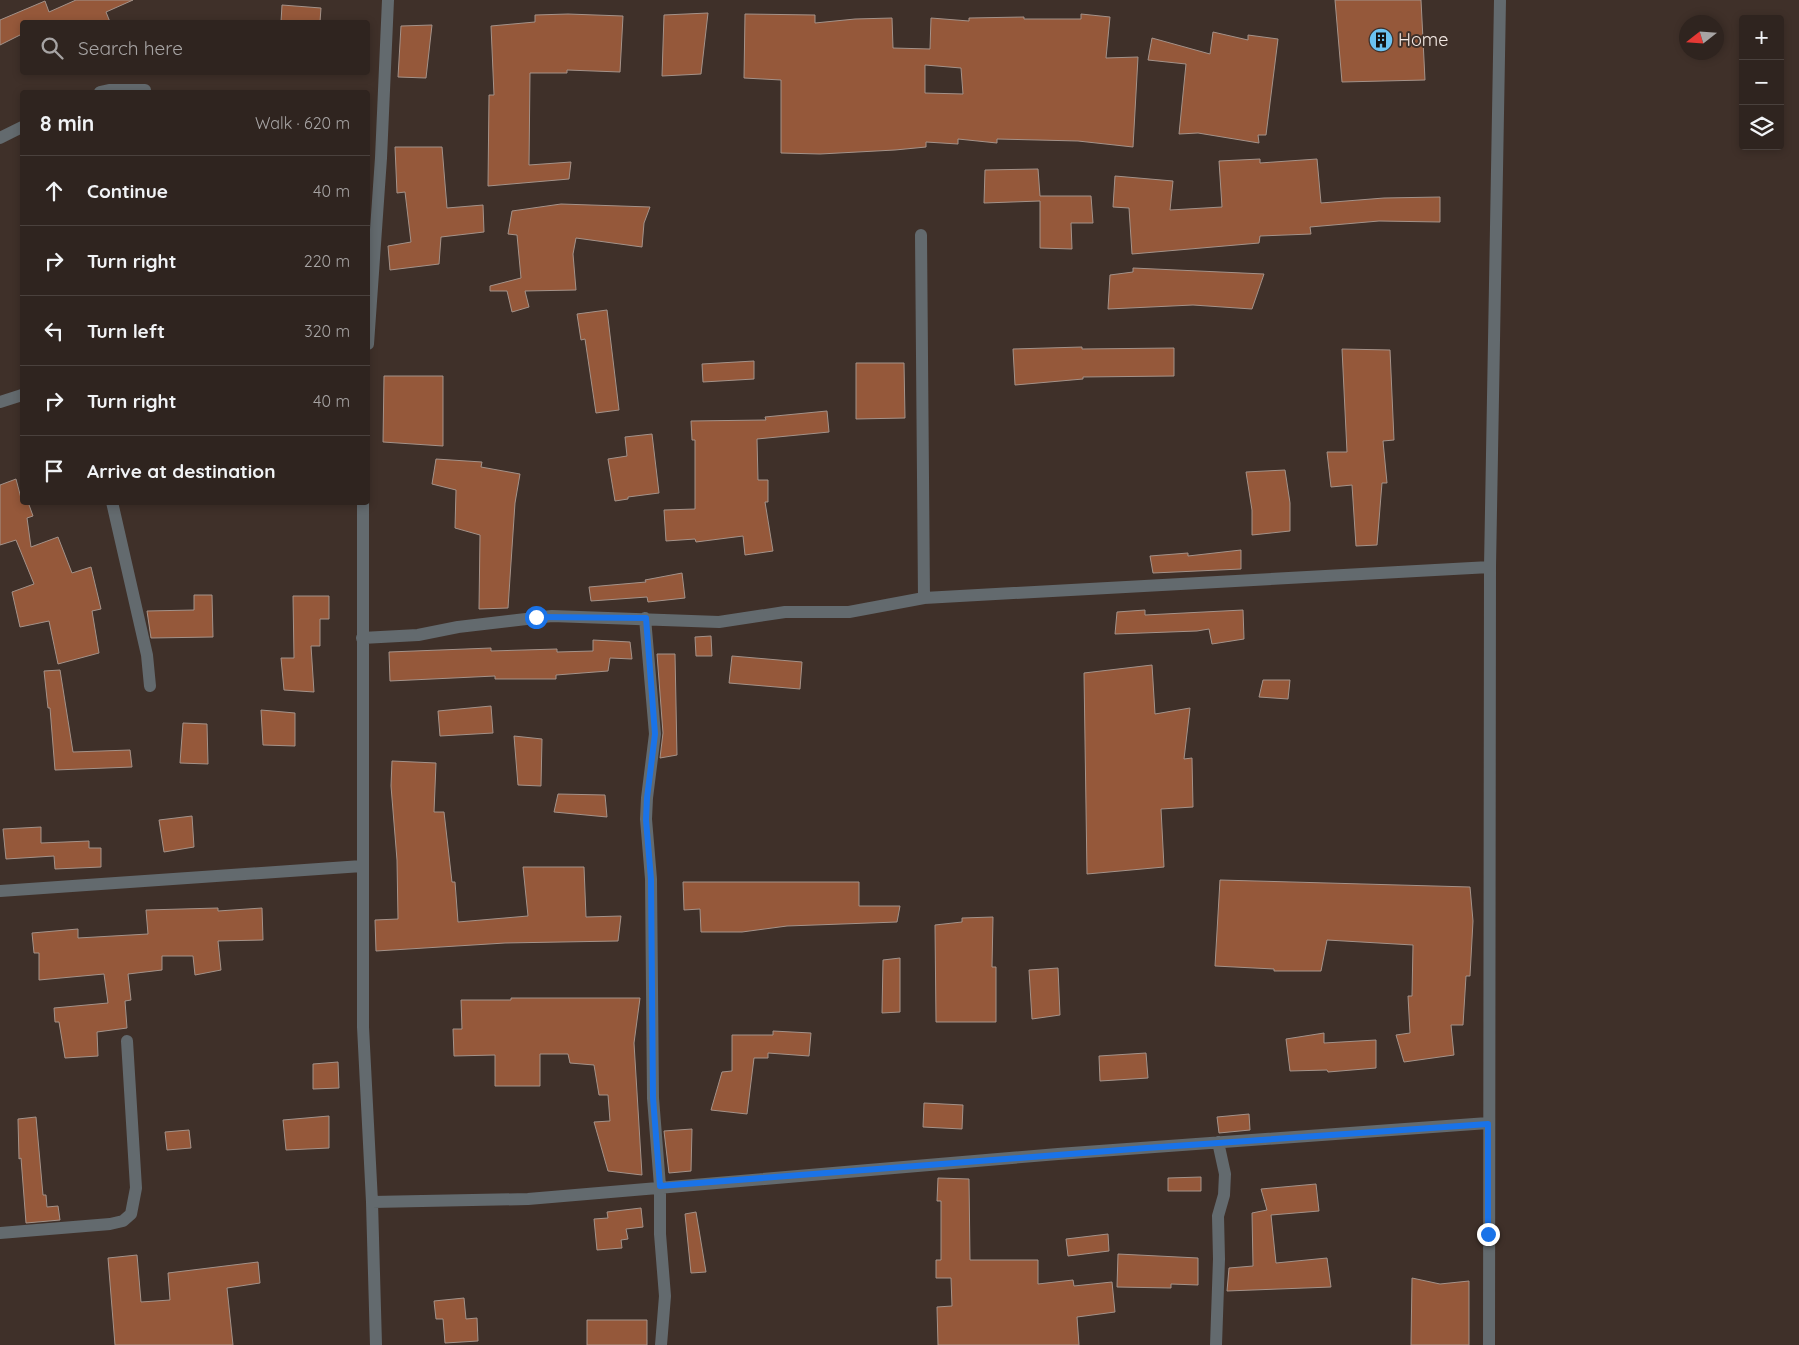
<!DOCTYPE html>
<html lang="en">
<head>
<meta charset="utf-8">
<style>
	:root { --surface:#2f241f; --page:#3b302c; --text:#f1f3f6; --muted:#a7a4a4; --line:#4a413d }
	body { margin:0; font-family:Quicksand,sans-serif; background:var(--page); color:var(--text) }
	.controls { position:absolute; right:15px; top:15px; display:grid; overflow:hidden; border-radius:5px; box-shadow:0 2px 8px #0003 }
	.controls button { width:45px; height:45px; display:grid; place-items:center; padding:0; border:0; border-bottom:1px solid var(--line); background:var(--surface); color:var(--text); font:25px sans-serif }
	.compass { position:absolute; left:1679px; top:15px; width:45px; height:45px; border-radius:50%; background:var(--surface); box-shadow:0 2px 8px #0003; rotate:253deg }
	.stop { position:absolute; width:15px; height:15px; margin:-11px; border:4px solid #1a73e8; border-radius:50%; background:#fff }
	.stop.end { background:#1a73e8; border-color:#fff; box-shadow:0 1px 5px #0008 }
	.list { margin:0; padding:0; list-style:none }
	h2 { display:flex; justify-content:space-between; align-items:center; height:65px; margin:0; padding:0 20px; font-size:21px }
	h2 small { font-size:16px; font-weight:400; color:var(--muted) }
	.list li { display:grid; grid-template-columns:32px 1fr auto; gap:15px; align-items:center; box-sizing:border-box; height:70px; padding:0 20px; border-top:1px solid var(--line) }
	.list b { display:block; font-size:19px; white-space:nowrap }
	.list em { font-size:16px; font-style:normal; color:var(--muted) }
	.icon { flex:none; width:28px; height:28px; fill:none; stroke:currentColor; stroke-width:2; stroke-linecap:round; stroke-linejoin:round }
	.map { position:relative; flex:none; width:1799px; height:1345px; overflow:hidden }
	.search { position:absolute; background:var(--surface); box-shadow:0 2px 8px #0003; left:20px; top:20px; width:350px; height:55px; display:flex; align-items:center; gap:12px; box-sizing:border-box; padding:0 18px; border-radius:5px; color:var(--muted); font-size:19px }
	.panel { position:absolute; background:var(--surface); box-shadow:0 2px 8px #0003; left:20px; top:90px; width:350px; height:415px; border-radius:5px }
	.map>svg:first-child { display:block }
</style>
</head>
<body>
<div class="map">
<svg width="1799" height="1345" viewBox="0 0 1799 1345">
	<rect width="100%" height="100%" fill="#3f3029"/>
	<!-- building -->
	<path fill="#95583a" stroke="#a49289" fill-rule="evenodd" d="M76,0H133L106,12L110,22H22V34L0,45V20L45,1L49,12Z
		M1335,0H1421L1425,80L1342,82Z
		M282,5L321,8L320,22H281Z
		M708,13L701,74L662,76L664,15Z
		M568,14L623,16L620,72L567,70V73H530L529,165L571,162L569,179L488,186L489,95H494L491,26L535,22V15Z
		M745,14L815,15V23L855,19L892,18L893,48L930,49L931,18L969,21V18L1024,17V19H1081V14L1110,17L1106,58L1138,57L1133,147L1078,141L997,139V143L958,139V144L926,142V147L895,150L820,154L781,153V80L744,78ZM925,65L961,68L963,94L925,93Z
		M432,25L426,78L398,77L401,26Z
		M1213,32L1248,40V35L1278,39L1266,135H1258L1259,143L1198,133L1179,134L1186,64L1148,60L1152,38L1210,54Z
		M395,147H442L447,208L483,205L484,232L441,237L439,264L390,270L388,246L411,242L405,192L397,193Z
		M1260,159V163L1317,159L1321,203L1384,198L1440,197V222L1379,221L1310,227L1311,234L1260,236L1259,243L1132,254L1129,208L1113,207L1115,176L1173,181L1170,210L1222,207L1219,161Z
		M1038,169L1040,196H1091L1093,223H1071L1072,249L1040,248V201L984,203L985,170Z
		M561,204L650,207L644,223L642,247L576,238L573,254L576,290L525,291L529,307L512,312L507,291H490V286L521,278L517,235L508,234L512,211Z
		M1133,268L1264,274L1252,309L1193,305L1108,309L1110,275L1133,272Z
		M607,310L619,410L596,413L585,339L581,340L577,314Z
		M1082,347V349L1174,348V376L1083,377V379L1015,385L1013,349Z
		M1342,349L1390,350L1394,440L1383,441L1387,483H1382L1377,545L1356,546L1352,485L1331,487L1327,452H1347Z
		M754,361V379L703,382L702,364Z
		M856,363H904L905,418L856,419Z
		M384,376H443V446L383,442Z
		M827,411L829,432L757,439L758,480H768V502H765L773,551L745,555L743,536L696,542L695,539L666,541L664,510L695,509V440H692L691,421L766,420L765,417Z
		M652,434L659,493L628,497V499L615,501L608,459L627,456L625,437Z
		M436,459L482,462L481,467L520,474L515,503L508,608L479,609L480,535L455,528L456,490L432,484Z
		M1285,470L1290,503V531L1252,535V510L1246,472Z
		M16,479L22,502H28L33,516L27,518L31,547L58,537L72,573L91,567L101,609L92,611L99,653L58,664L49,621L20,627L12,592L34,584L16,540L0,545V485Z
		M1241,550V569L1153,573L1150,556L1188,553V556Z
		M682,573L685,598L648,602L647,597L591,601L589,587L646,582L645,580Z
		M194,595H212L213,637L151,638L147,611L194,610Z
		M293,596H329V619H320V646H311L314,692L284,690L281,658H294Z
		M1145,610V615L1243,610L1244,639L1212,644L1209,629L1197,631L1115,634L1117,612Z
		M711,636L712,656H696L695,637Z
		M593,640L630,642L632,659L610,658L608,671L556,675V679H495V676L390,681L389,652L491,648V651L557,649V652L593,651Z
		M657,654H675L677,755L660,758L663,733Z
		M732,656L802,662L800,689L729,683Z
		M1152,665L1155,714L1190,708L1184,759L1192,758L1193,807L1161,809L1164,867L1087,874L1084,673Z
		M60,670L73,752L130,750L132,767L55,770L50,708H48L44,671Z
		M1263,680H1290L1288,699L1259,697Z
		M491,706L493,733L440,736L438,711Z
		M261,710L295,713V746L263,745Z
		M183,723L207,724L208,764L180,763Z
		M514,736L542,739L541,786L518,785Z
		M392,761L436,763L434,812H444L452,882H455L458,922L528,916L523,867H584L586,917L621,916L618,941L505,943L376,951L375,920L398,919L397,860L391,786Z
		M558,794L605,795L607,817L554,812Z
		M192,816L194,847L164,852L159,820Z
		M41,827V843L89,841V848H101V867L55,869L54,856L6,859L3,829Z
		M1220,880L1470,887L1473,921L1470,976H1466L1463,1025H1451L1454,1055L1404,1062L1396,1035L1410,1033L1408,996H1412L1413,945L1327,940L1321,971H1274V969L1215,966Z
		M683,882H859V906H900L897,922L787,926L742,932H701L700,909L684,910Z
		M218,908V911L262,908L263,940L218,941L221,970L195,975L193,956H162V970L128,974L131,1000L125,1001L127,1028L97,1032L98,1056L65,1058L59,1022H55L54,1008L108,1003L104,974L39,980V953H34L32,933L78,929V938L148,934L146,910Z
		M993,917L992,967H996V1022H936L935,925L962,922V918Z
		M900,958V1012L882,1013L883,960Z
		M1058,968L1060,1015L1032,1019L1029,970Z
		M511,998H640L634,1043L642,1175L608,1171L594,1122L610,1121L608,1095H599L594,1065L570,1063L568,1054H540V1086H495V1055L454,1056L453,1029H462L461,1000H511Z
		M773,1031L811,1033L809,1056L768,1053V1058H754L747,1114L711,1110L722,1072L732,1071V1035H773Z
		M1324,1033V1043L1376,1040V1068L1328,1072L1327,1070L1290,1071L1286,1039Z
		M1146,1053L1148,1078L1100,1081L1099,1056Z
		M338,1062L339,1088L313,1089V1064Z
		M924,1103L963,1105L962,1129L923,1127Z
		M1249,1114L1250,1130L1219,1133L1217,1117Z
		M329,1116V1148L286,1150L283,1120Z
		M36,1117L43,1195H46L47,1207L58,1206L60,1220L26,1223L21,1158L19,1159L18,1119Z
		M692,1129L691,1171L669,1173L664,1131Z
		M189,1130L191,1148L167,1150L165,1132Z
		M1201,1177V1191H1168V1178Z
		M938,1178L969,1179L970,1260H1038V1284L1073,1280L1074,1286L1112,1282L1115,1312L1077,1317L1079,1345H938L937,1307L952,1306L951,1278H936V1260H941V1201H937Z
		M1316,1184L1319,1211L1271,1215L1276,1263L1327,1258L1331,1287L1227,1291L1229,1268L1253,1266L1252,1213L1267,1210L1261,1189Z
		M641,1208L643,1227L626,1229L628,1239L621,1240L622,1248L597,1250L594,1219L608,1218L607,1212Z
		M696,1212L706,1272L691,1273L685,1214Z
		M1108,1234L1109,1251L1068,1256L1066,1239Z
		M1118,1254L1198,1258V1285L1171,1284V1288L1117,1287Z
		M137,1255L141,1302L170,1300L168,1273L258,1262L260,1283L227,1288L233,1345H115L108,1258Z
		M1412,1278L1440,1284L1469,1281V1345H1411Z
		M464,1298L466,1319L477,1318L478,1341L445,1343L443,1319H436L434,1301Z
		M587,1320H647V1345H587Z"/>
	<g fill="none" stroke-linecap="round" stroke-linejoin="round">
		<!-- minor -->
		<path stroke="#636a6e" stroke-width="12" d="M100,92L109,90H145
			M0,138L22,127
			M921,235L924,598
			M368,344L381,158L388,0
			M0,402L22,395
			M112,502L147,655L150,686
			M363,502V1027L372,1202L376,1345
			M645,618L655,734L647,798L646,819L651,879L653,1098L660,1186V1234L665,1296L661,1345
			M362,638L418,635L458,627L552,616L719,622L785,612H849L924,598L1490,567
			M0,891L362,866
			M372,1202L528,1199L1058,1154L1488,1123
			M0,1233L110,1224L123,1221L131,1214L136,1188L127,1041
			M1216,1345L1219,1259L1218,1216L1224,1195L1225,1174L1218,1142
			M1489,1345L1490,567L1500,0"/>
	</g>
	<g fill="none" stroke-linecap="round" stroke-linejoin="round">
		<!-- route -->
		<path stroke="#1a73e8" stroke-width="6" d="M536,617L646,618L655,734L647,798L646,820L651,879L653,1098L660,1186L1146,1148L1488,1124V1234"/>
	</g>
	<!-- icons -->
	<defs>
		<g id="building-disc" transform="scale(1.25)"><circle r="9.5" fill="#6bc3f2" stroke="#3f3029"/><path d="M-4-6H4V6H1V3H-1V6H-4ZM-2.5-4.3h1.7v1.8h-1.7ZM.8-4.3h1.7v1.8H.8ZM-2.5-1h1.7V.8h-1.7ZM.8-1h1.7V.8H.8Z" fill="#111"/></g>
	</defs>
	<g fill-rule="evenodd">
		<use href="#building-disc" x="1381" y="40"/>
	</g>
	<g text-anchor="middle" stroke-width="4" stroke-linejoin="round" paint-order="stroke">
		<!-- poi labels -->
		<g font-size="18" fill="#f4eae5" stroke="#3f3029" text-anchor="start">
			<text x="1398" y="46">Home</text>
		</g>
	</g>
</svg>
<div class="controls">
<button>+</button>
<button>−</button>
<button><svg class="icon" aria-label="layers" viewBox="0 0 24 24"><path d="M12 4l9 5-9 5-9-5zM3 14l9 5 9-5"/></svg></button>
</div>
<svg class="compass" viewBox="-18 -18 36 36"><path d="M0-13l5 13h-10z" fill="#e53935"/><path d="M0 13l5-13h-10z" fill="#a7a4a4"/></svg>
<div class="stop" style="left:536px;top:617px"></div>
<div class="stop end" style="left:1488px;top:1234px"></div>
<div class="search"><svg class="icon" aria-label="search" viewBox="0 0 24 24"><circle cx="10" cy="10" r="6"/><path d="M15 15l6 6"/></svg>Search here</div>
<section class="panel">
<h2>8 min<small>Walk · 620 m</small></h2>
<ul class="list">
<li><svg class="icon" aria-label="ahead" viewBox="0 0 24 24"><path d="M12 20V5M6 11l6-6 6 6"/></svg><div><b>Continue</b></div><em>40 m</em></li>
<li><svg class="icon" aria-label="right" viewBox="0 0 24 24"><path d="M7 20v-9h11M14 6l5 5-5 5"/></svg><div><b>Turn right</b></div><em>220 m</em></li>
<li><svg class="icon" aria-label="left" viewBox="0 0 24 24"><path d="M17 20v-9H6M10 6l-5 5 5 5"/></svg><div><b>Turn left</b></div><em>320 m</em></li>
<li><svg class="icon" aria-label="right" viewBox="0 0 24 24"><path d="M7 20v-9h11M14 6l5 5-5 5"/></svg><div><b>Turn right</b></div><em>40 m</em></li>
<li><svg class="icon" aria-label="arrive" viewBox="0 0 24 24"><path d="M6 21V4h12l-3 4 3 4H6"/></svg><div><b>Arrive at destination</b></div></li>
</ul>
</section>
</div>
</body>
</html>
